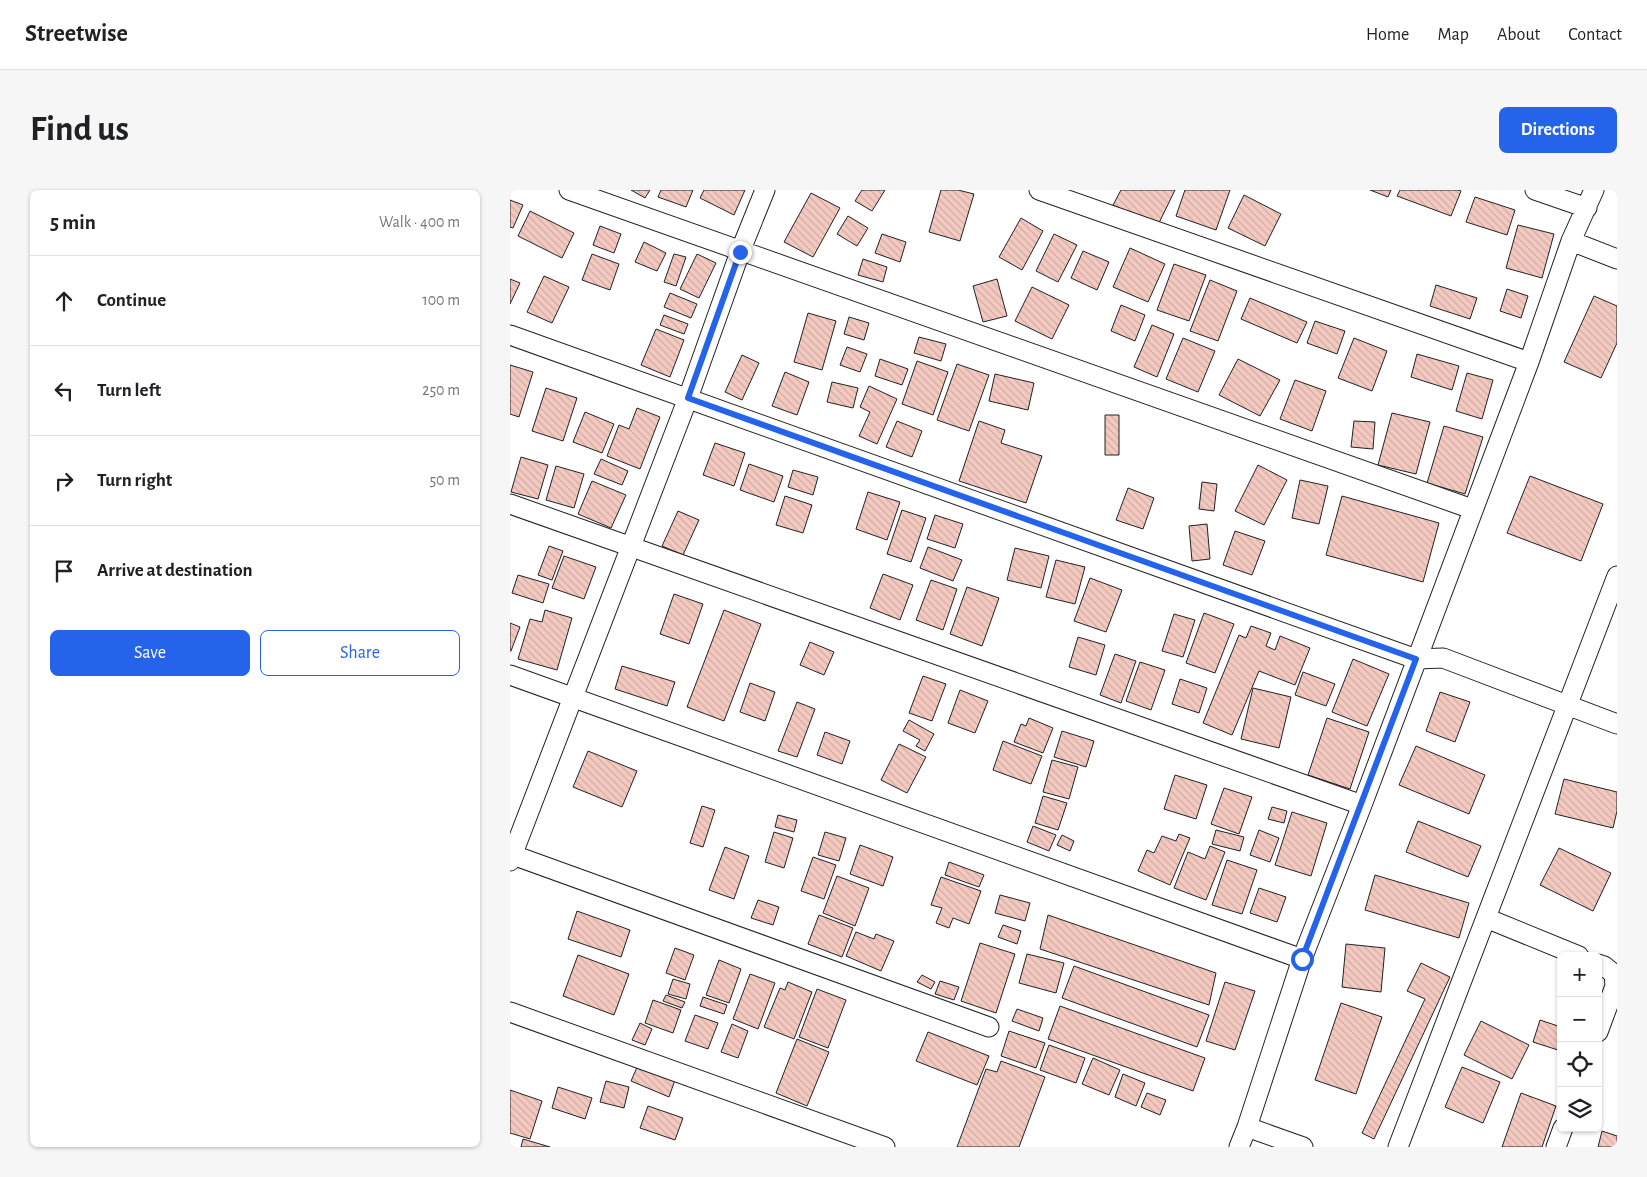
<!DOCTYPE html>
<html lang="en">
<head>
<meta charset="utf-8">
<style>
	:root { --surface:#fff; --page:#f6f6f6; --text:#202124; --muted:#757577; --line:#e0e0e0; --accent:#2563eb }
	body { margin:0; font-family:"Alegreya Sans",sans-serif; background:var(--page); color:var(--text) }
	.controls { position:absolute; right:15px; bottom:15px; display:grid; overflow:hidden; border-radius:8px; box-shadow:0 1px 4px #0004 }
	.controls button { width:45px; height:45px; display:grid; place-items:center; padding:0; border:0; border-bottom:1px solid var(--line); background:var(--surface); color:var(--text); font:25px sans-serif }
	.stop { position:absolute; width:15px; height:15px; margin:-11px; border:4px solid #2563eb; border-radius:50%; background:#fff }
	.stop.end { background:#2563eb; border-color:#fff; box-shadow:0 1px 5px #0008 }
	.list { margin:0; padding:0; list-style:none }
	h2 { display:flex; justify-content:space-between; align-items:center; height:65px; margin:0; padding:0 20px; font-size:21px }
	h2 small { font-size:16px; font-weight:400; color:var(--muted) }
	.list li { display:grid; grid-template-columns:32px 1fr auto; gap:15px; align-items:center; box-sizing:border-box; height:90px; padding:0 20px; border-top:1px solid var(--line) }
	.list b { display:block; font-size:19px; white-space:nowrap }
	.list em { font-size:16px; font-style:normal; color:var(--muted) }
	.actions { display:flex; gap:10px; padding:15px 20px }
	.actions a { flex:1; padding:11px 0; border:1px solid var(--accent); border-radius:8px; text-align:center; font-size:18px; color:var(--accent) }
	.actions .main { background:var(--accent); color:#fff }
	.icon { flex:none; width:28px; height:28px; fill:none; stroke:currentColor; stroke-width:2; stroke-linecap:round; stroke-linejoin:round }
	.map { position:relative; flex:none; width:1107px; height:957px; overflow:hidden; border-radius:8px }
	header { display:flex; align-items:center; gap:30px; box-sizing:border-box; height:70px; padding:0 25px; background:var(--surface); border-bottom:1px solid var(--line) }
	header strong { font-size:24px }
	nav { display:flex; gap:28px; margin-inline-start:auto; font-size:18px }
	.intro { display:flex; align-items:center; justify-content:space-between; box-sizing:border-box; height:120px; padding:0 30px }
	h1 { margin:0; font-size:35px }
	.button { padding:12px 22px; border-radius:8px; background:var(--accent); color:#fff; font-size:18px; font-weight:700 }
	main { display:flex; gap:30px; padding:0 30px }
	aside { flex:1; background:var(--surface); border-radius:8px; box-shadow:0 1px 4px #0004 }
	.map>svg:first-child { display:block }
</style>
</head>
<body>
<header>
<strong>Streetwise</strong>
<nav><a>Home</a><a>Map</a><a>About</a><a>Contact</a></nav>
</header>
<div class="intro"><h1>Find us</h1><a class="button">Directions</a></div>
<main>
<aside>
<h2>5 min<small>Walk · 400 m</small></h2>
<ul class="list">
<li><svg class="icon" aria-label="ahead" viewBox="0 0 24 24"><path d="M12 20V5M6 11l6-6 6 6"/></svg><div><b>Continue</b></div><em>100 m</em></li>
<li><svg class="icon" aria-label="left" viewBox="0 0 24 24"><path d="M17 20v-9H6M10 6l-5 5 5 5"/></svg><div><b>Turn left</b></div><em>250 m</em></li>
<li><svg class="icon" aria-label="right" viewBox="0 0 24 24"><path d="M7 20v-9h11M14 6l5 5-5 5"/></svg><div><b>Turn right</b></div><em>50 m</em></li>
<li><svg class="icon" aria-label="arrive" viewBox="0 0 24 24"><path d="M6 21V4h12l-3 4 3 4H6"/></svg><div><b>Arrive at destination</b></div></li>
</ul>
<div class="actions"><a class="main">Save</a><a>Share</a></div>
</aside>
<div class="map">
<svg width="1107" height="957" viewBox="0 0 1107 957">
	<defs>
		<pattern id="building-back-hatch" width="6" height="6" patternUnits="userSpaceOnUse" patternTransform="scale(1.25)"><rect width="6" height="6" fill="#f3c9c0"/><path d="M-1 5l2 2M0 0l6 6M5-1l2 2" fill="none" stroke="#d0aca5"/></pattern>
	</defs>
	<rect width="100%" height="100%" fill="#fff"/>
	<!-- building -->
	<path fill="url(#building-back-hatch)" stroke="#222" d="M121,0H140L135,8Z
		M151,0H183L176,17L148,7Z
		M194,0H235L224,25L190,8Z
		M352,0H375L362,21L345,11Z
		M431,0H448L464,4L450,51L419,42Z
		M611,0H665L647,37L603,15Z
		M675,0H720L706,40L666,26Z
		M860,0H881L878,7Z
		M890,0H948L951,1L941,26L887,6Z
		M301,3L330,18L303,67L274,52Z
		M734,5L771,24L755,56L718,38Z
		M965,7L1005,20L997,45L956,32Z
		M0,10L13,15L3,38L0,37Z
		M20,21L64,43L52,68L8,46Z
		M338,26L358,38L347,56L327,44Z
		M511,28L533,41L512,80L489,67Z
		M1008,35L1044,44L1032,88L996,78Z
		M90,36L111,44L104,63L83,55Z
		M372,44L396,52L390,72L365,63Z
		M544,44L567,55L548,92L526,81Z
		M134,52L156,63L147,81L125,72Z
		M620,58L655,74L638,112L603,97Z
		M573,61L599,72L587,100L561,88Z
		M82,64L109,74L100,100L72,90Z
		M164,64L176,67L166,96L154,92Z
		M187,64L206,73L189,108L170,99Z
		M353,69L377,77L373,92L348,85Z
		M664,74L696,85L679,131L647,120Z
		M34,86L59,97L42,133L17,122Z
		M0,89L10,93L0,114Z
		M487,89L497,126L473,132L463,96Z
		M700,90L727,101L708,151L680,141Z
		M926,95L967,108L960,129L920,116Z
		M522,97L559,115L542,149L505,131Z
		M997,99L1018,106L1011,128L990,121Z
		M160,103L187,114L181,128L154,117Z
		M1084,106L1107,116V153L1091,188L1054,172Z
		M740,108L797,132L787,153L731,129Z
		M611,115L635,125L625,151L601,141Z
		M298,123L326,131L312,180L284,172Z
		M154,125L178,134L174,144L150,135Z
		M339,127L359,133L354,150L334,144Z
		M805,131L835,141L827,164L797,153Z
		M642,135L664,144L647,187L624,177Z
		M146,139L174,150L160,187L131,175Z
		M409,147L436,154L431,171L404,163Z
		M673,148L705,161L688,202L656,189Z
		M844,148L877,161L862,201L828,188Z
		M337,157L357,164L350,182L330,175Z
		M907,164L949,176L942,200L901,187Z
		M232,165L249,173L232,210L215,202Z
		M370,169L398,179L392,195L365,186Z
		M728,169L770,190L750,226L709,205Z
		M407,171L438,182L423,225L392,214Z
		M447,174L479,185L459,241L427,230Z
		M0,175L23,182L9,227L0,224Z
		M275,182L299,192L287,225L262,216Z
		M957,183L983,190L972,229L946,221Z
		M485,184L524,193L518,220L479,211Z
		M785,190L816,201L802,241L770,229Z
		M322,192L348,198L343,218L317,212Z
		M359,196L387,209L367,254L349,246L360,222L350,217Z
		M36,198L67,208L53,251L22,241Z
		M127,218L150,227L130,279L97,266L109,235L119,239Z
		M75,222L104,234L92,263L63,252Z
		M882,223L920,232L906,284L868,275Z
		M595,225H609V265H595Z
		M387,231L412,241L402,267L376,257Z
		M469,231L495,240L491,253L532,266L516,313L449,291Z
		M844,231L865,232L863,259L841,257Z
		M934,236L973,247L955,304L917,293Z
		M205,253L235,263L224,296L193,285Z
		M11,267L38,275L28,309L1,302Z
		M91,269L118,281L112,295L84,284Z
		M239,274L273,286L264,312L230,300Z
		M748,275L777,290L754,335L725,321Z
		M46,276L74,284L64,318L36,310Z
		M283,280L308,287L303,305L278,297Z
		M1020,286L1093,314L1071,371L997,343Z
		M790,290L818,296L809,334L782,328Z
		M82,291L116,305L101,338L68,324Z
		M692,292L707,294L704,321L689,319Z
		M618,298L644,308L633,339L606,330Z
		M358,302L390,312L377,350L346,339Z
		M275,306L302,315L293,343L266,335Z
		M832,306L929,333L913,392L816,365Z
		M392,320L416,328L401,372L377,364Z
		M168,321L189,330L173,365L152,356Z
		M425,325L453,334L445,358L417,349Z
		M697,334L700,369L682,371L679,336Z
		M725,341L755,351L742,385L713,375Z
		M39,356L53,361L42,390L28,385Z
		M418,357L452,370L443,391L410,378Z
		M505,358L539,366L531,398L497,390Z
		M54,366L86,377L74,409L42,398Z
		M546,370L575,377L565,414L536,407Z
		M373,384L403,395L390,430L360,418Z
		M8,385L39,394L33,413L2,403Z
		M580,388L612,400L596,442L564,431Z
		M421,390L447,399L433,440L406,430Z
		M457,397L489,408L472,456L440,444Z
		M164,404L193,414L179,454L150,444Z
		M35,420L62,428L47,480L8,469L20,429L32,432Z
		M214,420L251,434L214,531L177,517Z
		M694,423L724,434L705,483L676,473Z
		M664,424L685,430L673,467L652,461Z
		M0,433L10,437L1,461H0Z
		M741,436L761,443L756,456L765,460L770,446L800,458L785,495L749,481L722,545L693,533L729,445L736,448Z
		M568,447L595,455L586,485L559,477Z
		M300,452L324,462L314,485L290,475Z
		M605,464L626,471L611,513L590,505Z
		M843,469L879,484L857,536L822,522Z
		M630,472L655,480L641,520L616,511Z
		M112,476L165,492L157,516L105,499Z
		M793,482L825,494L816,516L785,505Z
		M413,486L436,494L422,531L399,523Z
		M670,489L697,498L689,523L662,514Z
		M240,493L265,502L255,531L230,522Z
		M743,498L781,507L769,558L731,549Z
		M450,500L478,511L465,543L438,533Z
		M930,502L960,512L945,552L916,541Z
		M287,512L305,519L287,567L268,561Z
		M519,528L543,538L533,563L504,552L511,534L516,536Z
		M817,528L859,542L840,599L798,585Z
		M399,530L424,544L415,561L406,556L410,550L393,541Z
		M552,541L584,551L576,577L544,567Z
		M315,542L340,551L332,574L307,565Z
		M493,551L532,566L521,594L483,580Z
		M389,554L416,567L397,603L371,590Z
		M906,556L975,585L959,624L889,595Z
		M78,561L127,581L112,617L63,597Z
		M542,570L568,577L559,609L533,602Z
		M665,585L697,595L686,629L654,619Z
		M1054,589L1107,602V621L1103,638L1045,624Z
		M714,598L742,607L729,644L701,634Z
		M533,606L557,613L548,640L525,633Z
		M192,616L205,620L193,657L180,653Z
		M762,617L777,621L774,633L758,629Z
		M782,622L817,633L801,686L765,675Z
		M268,625L287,630L284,642L265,637Z
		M908,631L971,656L958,687L896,662Z
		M523,636L546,645L539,661L517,652Z
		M706,640L734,647L730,661L702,654Z
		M749,640L769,648L760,672L740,665Z
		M264,642L283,648L274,678L255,672Z
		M315,642L336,648L329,671L308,665Z
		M669,644L680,648L660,695L628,681L637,660L644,663L652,646L666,651Z
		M552,645L564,651L560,661L547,655Z
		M350,655L383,667L373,696L340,684Z
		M700,656L715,662L696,710L664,698L678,662L695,669Z
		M215,657L239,666L224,709L199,700Z
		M1049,658L1101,683L1083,721L1030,695Z
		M303,667L326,675L314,709L291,701Z
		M717,670L747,680L732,724L702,715Z
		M439,672L474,685L469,697L435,685Z
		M865,685L959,713L949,748L855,720Z
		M327,686L359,698L345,736L313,723Z
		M431,687L471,701L459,734L443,728L439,738L426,733L432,718L421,715Z
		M749,698L776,707L767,732L740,723Z
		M490,705L520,713L515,731L485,723Z
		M248,710L269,717L263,735L241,728Z
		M67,721L120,740L111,767L58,749Z
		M309,725L343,738L332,767L298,754Z
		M538,725L706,783L699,815L530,759Z
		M493,735L511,741L507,754L488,747Z
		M346,742L364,749L366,744L384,751L371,781L336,766Z
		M470,753L505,764L486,823L451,811Z
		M836,754L875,758L871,802L832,797Z
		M165,758L184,765L175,790L156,783Z
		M517,764L554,773L546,803L509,793Z
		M68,765L119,784L104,825L53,806Z
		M209,770L231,779L219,813L196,805Z
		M911,773L940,787L864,949L852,943L915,809L897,801Z
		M564,776L699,825L687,857L552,808Z
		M240,784L265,793L248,839L223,829Z
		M412,785L425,792L421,799L407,792Z
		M163,789L180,794L176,809L158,804Z
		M430,791L449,797L444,810L425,804Z
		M278,792L302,802L284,849L254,837L270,798L275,800Z
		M715,792L745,801L725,860L696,851Z
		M307,799L336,810L318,858L289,847Z
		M156,805L175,812L172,818L153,811Z
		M193,807L217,815L214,824L190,816Z
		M143,810L171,820L163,843L135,833Z
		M831,813L872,827L846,904L805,890Z
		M550,816L695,868L683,901L538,849Z
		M507,819L533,828L529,841L502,831Z
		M185,825L208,833L198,859L175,851Z
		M1030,830L1051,837V861L1023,852Z
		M971,831L1019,855L1002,889L954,865Z
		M130,833L142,839L135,855L122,850Z
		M222,834L238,841L228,868L211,862Z
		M499,841L535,853L526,878L491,866Z
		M418,842L479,866L467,895L406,871Z
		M287,849L319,862L297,916L266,903Z
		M539,855L575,868L566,893L530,880Z
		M583,868L610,880L599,905L572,894Z
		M491,871L535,887L509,957H447L476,879L487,882Z
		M128,875L165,890L159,907L121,891Z
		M952,877L990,892L973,933L935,917Z
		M613,884L635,893L626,916L605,907Z
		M96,891L119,897L114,918L90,912Z
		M48,897L82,908L75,929L42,918Z
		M0,900L32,911L20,949L0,943Z
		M637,903L656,910L650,925L631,917Z
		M1011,903L1046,916L1032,957H992Z
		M138,916L173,928L165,950L130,938Z
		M1092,941L1107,946V957H1088Z
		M13,949L40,957H11Z"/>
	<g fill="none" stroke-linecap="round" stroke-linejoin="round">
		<!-- street casing -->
		<g stroke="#222" stroke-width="21">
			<path id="street" d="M59,0L962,319
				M529,0L1019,172
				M1025,0L1077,18
				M1061,51L1107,69
				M0,145L906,469L933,468L1107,534
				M0,314L852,615
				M0,485L792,769
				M0,664L479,837
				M0,671L178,208L230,62L255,0
				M976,728L1069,766
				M1088,774L1094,776L1104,784L1105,796L1088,842
				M0,822L375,957
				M737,937L793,957
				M729,957L737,937L792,769L852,615L1019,172L1061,51L1084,0
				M888,957L1107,386
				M1046,957L1053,938"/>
		</g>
		<!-- street -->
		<use href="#street" stroke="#fff" stroke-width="19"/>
	</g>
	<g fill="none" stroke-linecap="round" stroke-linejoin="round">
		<!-- route -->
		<path stroke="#2563eb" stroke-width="6" d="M230,62L178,208L906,469L792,769"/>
	</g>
</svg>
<div class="controls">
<button>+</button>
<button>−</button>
<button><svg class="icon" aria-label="locate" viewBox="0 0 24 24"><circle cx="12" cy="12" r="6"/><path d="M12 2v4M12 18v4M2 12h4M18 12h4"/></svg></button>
<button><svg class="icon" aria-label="layers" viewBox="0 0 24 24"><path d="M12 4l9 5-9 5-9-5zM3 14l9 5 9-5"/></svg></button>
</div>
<div class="stop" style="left:792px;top:769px"></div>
<div class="stop end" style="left:230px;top:62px"></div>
</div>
</main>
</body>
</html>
